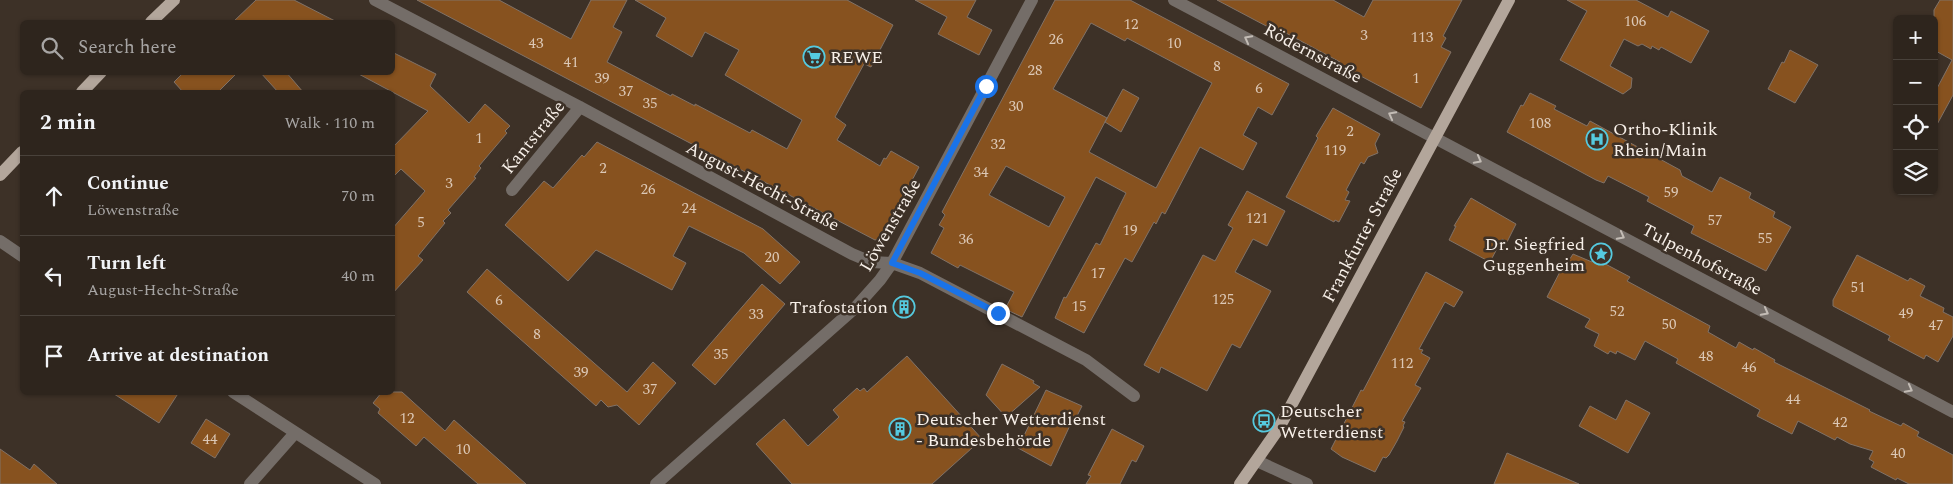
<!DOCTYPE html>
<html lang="en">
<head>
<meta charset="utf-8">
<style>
	:root { --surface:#2e251d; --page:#3a312a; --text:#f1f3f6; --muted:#a7a5a4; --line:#49423b }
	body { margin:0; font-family:Spectral,serif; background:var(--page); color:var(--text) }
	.controls { position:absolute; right:15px; top:15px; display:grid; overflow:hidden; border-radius:8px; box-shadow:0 1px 4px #0004 }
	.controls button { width:45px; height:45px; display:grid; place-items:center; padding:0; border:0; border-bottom:1px solid var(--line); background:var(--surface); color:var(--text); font:25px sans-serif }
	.stop { position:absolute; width:15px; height:15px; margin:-11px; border:4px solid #1a73e8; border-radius:50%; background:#fff }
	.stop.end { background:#1a73e8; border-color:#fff; box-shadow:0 1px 5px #0008 }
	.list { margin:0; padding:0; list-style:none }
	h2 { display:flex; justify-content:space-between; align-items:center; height:65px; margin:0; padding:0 20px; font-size:21px }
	h2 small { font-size:16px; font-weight:400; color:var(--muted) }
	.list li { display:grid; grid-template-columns:32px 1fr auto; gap:15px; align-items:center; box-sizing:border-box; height:80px; padding:0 20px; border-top:1px solid var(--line) }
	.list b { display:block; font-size:19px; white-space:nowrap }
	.list p { margin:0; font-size:16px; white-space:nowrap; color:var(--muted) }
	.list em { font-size:16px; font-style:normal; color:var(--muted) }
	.icon { flex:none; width:28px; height:28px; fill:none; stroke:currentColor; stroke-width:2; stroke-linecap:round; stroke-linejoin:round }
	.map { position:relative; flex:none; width:1953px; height:484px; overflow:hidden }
	.search { position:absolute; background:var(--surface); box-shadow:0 1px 4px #0004; left:20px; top:20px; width:375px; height:55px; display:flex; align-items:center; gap:12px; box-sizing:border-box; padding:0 18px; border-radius:8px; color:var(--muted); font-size:19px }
	.panel { position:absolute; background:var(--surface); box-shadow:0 1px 4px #0004; left:20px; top:90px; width:375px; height:305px; border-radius:8px }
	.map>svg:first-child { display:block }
</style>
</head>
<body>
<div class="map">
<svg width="1953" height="484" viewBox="0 0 1953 484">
	<rect width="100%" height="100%" fill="#3d3127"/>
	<!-- building -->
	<path fill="#87521f" stroke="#817267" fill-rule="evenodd" d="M256,0H294L337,22H233Z
		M417,0H499L571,39L591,0H627L613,27L622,32L607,62L671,96L672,94L695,106V104L750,133L752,130L787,149L802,120L725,75L739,50L705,32L692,57L656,36L666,18L635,0H847L893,25L871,67L864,64L835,117L846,125L837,140L880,166L884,158L886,159L891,151L919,167L882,238L875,240Z
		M915,0H976L967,17L992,30L979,55L938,34L947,17Z
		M1055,0H1130L1289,84L1272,115L1258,107L1243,135L1257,143L1243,170L1200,147L1165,214L1162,212L1156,224L1154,222L1132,262L1125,258L1084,333L1055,318L1064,297L1066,298L1096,243L1100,245L1126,193L1096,177L1022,317L1005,309L1014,292L960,265L958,268L931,253L944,228L939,225L945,215L942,212ZM1091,23L1125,41L1127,38L1212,83L1156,188L1089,152L1107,118L1053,89ZM1006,166L1065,197L1049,227L989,195Z
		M1217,0H1333L1364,17L1373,0H1462L1443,36L1446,38L1441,47L1451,52L1421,108L1338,64L1340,62L1271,25L1270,28Z
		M1567,0H1636L1668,17L1671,11L1709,31L1691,63L1661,47L1659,50L1652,46L1651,49L1642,44L1638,46L1624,39L1610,66L1632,78L1631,88L1623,94L1560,60L1587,11Z
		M1940,0H1953V95L1934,130V94L1952,60L1934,50V10Z
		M1790,50L1818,65L1795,103L1768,89L1782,62L1784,63Z
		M392,52L436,74L430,86L469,123L485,104L510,126L505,131L507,133L479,166L481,168L474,177L476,178L448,210L451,213L443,221L445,223L418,256L423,260L392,294V229L425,191L401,169L392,178V148L428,111L355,72H392Z
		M184,72H238L218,92H183L174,82Z
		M260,72H286L303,92H278Z
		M1123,89L1139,98L1121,132L1105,122Z
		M1530,93L1556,106L1554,109L1587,126L1590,121L1680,170L1682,176L1712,192L1720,177L1751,193L1749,198L1775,212L1773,217L1791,227L1766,271L1691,233L1694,226L1647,201L1649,197L1608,176L1604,183L1596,180L1507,132L1521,105L1523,106Z
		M1333,108L1380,134L1375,144L1378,153L1368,157L1364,164L1361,162L1346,190L1349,192L1345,200L1350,201L1339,222L1335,220L1334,222L1286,197L1318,138L1316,136Z
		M597,142L763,229L800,262L780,284L744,253L689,226L673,256L686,263L672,290L596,250L568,281L505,225L544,181L553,188L582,155L584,157Z
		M1247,191L1285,211L1267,246L1253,239L1235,272L1271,291L1240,348L1232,344L1207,391L1161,367L1159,373L1144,365L1203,255L1215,261L1233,228L1228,225Z
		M1471,198L1516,224L1507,242L1502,239L1490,262L1449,240L1456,226H1454Z
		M1573,254L1592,262L1594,258L1630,277L1627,281L1710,326L1708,332L1736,348L1739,342L1753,350L1754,348L1775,360L1774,362L1870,410L1869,411L1901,426L1903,423L1919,432L1917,436L1953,455V484H1909L1897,478L1896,480L1871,467L1874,462L1869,459L1873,451L1850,444L1837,437L1835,440L1798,421L1792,434L1757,416L1760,410L1676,363L1678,359L1645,341L1635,360L1617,351L1616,354L1610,351L1608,354L1594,346L1599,334L1585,327L1590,319L1547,297L1564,264L1566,265Z
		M1857,255L1908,281L1910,278L1925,286L1920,296L1944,308L1943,312L1953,317V336L1938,362L1926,355L1924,359L1888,340L1890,336L1833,306V300Z
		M487,269L627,392L653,362L676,383L639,425L617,405L608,407L601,400L596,406L467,292Z
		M1426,272L1463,292L1454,307L1445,302L1419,349L1423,350L1421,353L1430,358L1415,385L1421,388L1402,421L1405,422L1403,426L1404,427L1397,441L1389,455L1386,458L1383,457L1375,472L1342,457L1331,449L1361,390L1363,391Z
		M762,284L785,304L715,385L692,365Z
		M907,356L982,439L932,484H792L756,444L784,419L808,446L839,417L833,410L857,388L860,391L864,388L867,392Z
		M1002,364L1034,381L1033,383L1040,387L1006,417L986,395Z
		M1046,390L1082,406L1075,420L1073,419L1051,466L1018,448Z
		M111,392H179L159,423Z
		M382,392H402L445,431L454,420L526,484H478L424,437L416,446L378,413L380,409L373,403Z
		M1626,400L1650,413L1628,453L1579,426L1590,406L1616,420Z
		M206,419L230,434L215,458L191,443Z
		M1112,429L1144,446L1136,462L1132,460L1120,484H1086L1091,476L1088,475Z
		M0,449L30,470L34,464L57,484H0Z
		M1507,453L1579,484H1494Z"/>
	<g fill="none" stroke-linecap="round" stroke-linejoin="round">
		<!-- minor -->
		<path stroke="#746d68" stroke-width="12" d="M375,0L580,107L852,254L871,262L892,263L920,273L1086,360L1134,396
			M1174,0L1953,412
			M512,190L580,107
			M0,241L22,256
			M233,392L375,484
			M1257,461L1307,484
			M250,484L295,433
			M656,484L855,308L880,280L892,263L1032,0"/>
		<!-- major -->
		<path stroke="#b3a69b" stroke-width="12" d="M151,22L174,0
			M82,92L101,72
			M0,175L22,152
			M1240,484L1279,428L1509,0"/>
	</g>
	<!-- one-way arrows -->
	<defs><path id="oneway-chevron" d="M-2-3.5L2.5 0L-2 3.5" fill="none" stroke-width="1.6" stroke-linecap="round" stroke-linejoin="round" transform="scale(1.25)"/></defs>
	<g stroke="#c3bcb5">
		<use href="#oneway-chevron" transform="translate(1248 39) rotate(-152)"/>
		<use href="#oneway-chevron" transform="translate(1392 115) rotate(-152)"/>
		<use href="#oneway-chevron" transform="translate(1478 160) rotate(28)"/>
		<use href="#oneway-chevron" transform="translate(1621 236) rotate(28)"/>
		<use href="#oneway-chevron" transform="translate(1765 312) rotate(28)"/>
		<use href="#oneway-chevron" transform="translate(1909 389) rotate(28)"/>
	</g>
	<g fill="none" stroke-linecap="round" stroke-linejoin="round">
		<!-- route -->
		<path stroke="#1a73e8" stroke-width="6" d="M986,86L892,263L920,273L998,313"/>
	</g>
	<!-- icons -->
	<defs>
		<g id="supermarket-ring" transform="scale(1.125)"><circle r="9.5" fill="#3d3127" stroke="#55cadf" stroke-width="1.5"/><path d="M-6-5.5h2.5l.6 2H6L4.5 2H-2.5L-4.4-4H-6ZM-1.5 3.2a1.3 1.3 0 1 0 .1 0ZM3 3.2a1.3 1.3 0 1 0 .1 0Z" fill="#55cadf"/></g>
		<g id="hospital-ring" transform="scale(1.125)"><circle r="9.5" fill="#3d3127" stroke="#55cadf" stroke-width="1.5"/><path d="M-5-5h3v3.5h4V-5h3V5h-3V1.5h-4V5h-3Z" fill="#55cadf"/></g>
		<g id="sight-ring" transform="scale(1.125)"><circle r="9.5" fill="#3d3127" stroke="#55cadf" stroke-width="1.5"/><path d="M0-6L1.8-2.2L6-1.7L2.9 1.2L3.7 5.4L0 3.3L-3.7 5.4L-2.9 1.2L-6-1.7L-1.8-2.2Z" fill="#55cadf"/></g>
		<g id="building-ring" transform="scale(1.125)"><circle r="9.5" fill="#3d3127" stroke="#55cadf" stroke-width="1.5"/><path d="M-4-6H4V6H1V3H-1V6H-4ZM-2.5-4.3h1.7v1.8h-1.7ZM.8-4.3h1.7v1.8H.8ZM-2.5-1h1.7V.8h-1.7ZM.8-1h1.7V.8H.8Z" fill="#55cadf"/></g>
		<g id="bus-ring" transform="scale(1.125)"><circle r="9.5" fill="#3d3127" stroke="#55cadf" stroke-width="1.5"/><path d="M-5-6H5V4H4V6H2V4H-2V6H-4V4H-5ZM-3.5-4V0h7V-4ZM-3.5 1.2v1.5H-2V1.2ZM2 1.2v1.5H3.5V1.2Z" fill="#55cadf"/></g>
	</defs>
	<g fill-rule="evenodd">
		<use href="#supermarket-ring" x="814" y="57"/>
		<use href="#hospital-ring" x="1597" y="139"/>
		<use href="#sight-ring" x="1601" y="254"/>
		<use href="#building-ring" x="904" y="307"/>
		<use href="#bus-ring" x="1264" y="421"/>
		<use href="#building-ring" x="900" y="429"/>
	</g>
	<g text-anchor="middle" stroke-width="5" stroke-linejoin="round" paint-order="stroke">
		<!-- number labels -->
		<g font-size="15" fill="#dcc8b6">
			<text x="1635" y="26">106</text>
			<text x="1131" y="29">12</text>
			<text x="1364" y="40">3</text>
			<text x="1422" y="42">113</text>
			<text x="1056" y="44">26</text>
			<text x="536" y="48">43</text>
			<text x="1174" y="48">10</text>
			<text x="571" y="67">41</text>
			<text x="1217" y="71">8</text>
			<text x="1035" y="75">28</text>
			<text x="602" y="83">39</text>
			<text x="1416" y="83">1</text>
			<text x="1259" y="93">6</text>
			<text x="626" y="96">37</text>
			<text x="650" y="108">35</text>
			<text x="1016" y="111">30</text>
			<text x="1540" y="128">108</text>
			<text x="1350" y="136">2</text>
			<text x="479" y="143">1</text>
			<text x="998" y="149">32</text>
			<text x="1335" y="155">119</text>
			<text x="603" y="173">2</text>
			<text x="981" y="177">34</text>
			<text x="449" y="188">3</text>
			<text x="648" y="194">26</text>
			<text x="1671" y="197">59</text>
			<text x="689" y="213">24</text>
			<text x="1257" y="223">121</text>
			<text x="1715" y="225">57</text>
			<text x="421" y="227">5</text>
			<text x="1130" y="235">19</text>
			<text x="1765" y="243">55</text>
			<text x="966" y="244">36</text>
			<text x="772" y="262">20</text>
			<text x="1098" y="278">17</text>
			<text x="1858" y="292">51</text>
			<text x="1223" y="304">125</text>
			<text x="499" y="305">6</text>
			<text x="1079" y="311">15</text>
			<text x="1617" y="316">52</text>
			<text x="1906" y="318">49</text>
			<text x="756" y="319">33</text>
			<text x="1669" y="329">50</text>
			<text x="1936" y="330">47</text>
			<text x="537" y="339">8</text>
			<text x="721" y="359">35</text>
			<text x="1706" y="361">48</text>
			<text x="1402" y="368">112</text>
			<text x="1749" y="372">46</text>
			<text x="581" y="377">39</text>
			<text x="650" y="394">37</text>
			<text x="1793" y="404">44</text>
			<text x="407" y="423">12</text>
			<text x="1840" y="427">42</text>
			<text x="210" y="444">44</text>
			<text x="463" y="454">10</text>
			<text x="1898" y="458">40</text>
		</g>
		<!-- street labels -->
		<g font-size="18" fill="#f8f0e9" stroke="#3d3127">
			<text transform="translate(1313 53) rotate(28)" y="6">Rödernstraße</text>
			<text transform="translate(533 137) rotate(-51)" y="6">Kantstraße</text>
			<text transform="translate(763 186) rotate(28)" y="6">August-Hecht-Straße</text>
			<text transform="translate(890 225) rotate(-60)" y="6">Löwenstraße</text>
			<text transform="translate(1362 235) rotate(-62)" y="6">Frankfurter Straße</text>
			<text transform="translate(1702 259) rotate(28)" y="6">Tulpenhofstraße</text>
		</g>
		<!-- poi labels -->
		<g font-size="18" fill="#f8f0e9" stroke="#3d3127" text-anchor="start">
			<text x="830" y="63">REWE</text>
			<text x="1613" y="135">Ortho-Klinik<tspan x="1613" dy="21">Rhein/Main</tspan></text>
			<text x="1585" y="250" text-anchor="end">Dr. Siegfried<tspan x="1585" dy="21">Guggenheim</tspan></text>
			<text x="888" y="313" text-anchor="end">Trafostation</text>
			<text x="1280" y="417">Deutscher<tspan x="1280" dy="21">Wetterdienst</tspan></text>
			<text x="916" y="425">Deutscher Wetterdienst<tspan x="916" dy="21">- Bundesbehörde</tspan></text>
		</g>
	</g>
</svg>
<div class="controls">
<button>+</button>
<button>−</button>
<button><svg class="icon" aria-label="locate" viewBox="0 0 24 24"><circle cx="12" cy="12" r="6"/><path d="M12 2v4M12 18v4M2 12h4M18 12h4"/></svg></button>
<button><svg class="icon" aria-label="layers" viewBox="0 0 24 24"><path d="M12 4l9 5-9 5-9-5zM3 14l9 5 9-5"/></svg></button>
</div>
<div class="stop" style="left:986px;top:86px"></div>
<div class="stop end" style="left:998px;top:313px"></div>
<div class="search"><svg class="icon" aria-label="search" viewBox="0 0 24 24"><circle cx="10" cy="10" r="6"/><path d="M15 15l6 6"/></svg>Search here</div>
<section class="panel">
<h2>2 min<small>Walk · 110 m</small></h2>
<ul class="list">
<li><svg class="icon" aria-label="ahead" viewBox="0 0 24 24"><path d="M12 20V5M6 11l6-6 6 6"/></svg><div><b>Continue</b><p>Löwenstraße</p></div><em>70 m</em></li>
<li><svg class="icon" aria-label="left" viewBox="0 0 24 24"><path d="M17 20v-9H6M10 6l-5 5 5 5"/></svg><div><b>Turn left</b><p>August-Hecht-Straße</p></div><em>40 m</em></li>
<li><svg class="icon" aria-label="arrive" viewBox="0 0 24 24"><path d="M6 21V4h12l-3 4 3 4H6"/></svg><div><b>Arrive at destination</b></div></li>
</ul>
</section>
</div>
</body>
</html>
